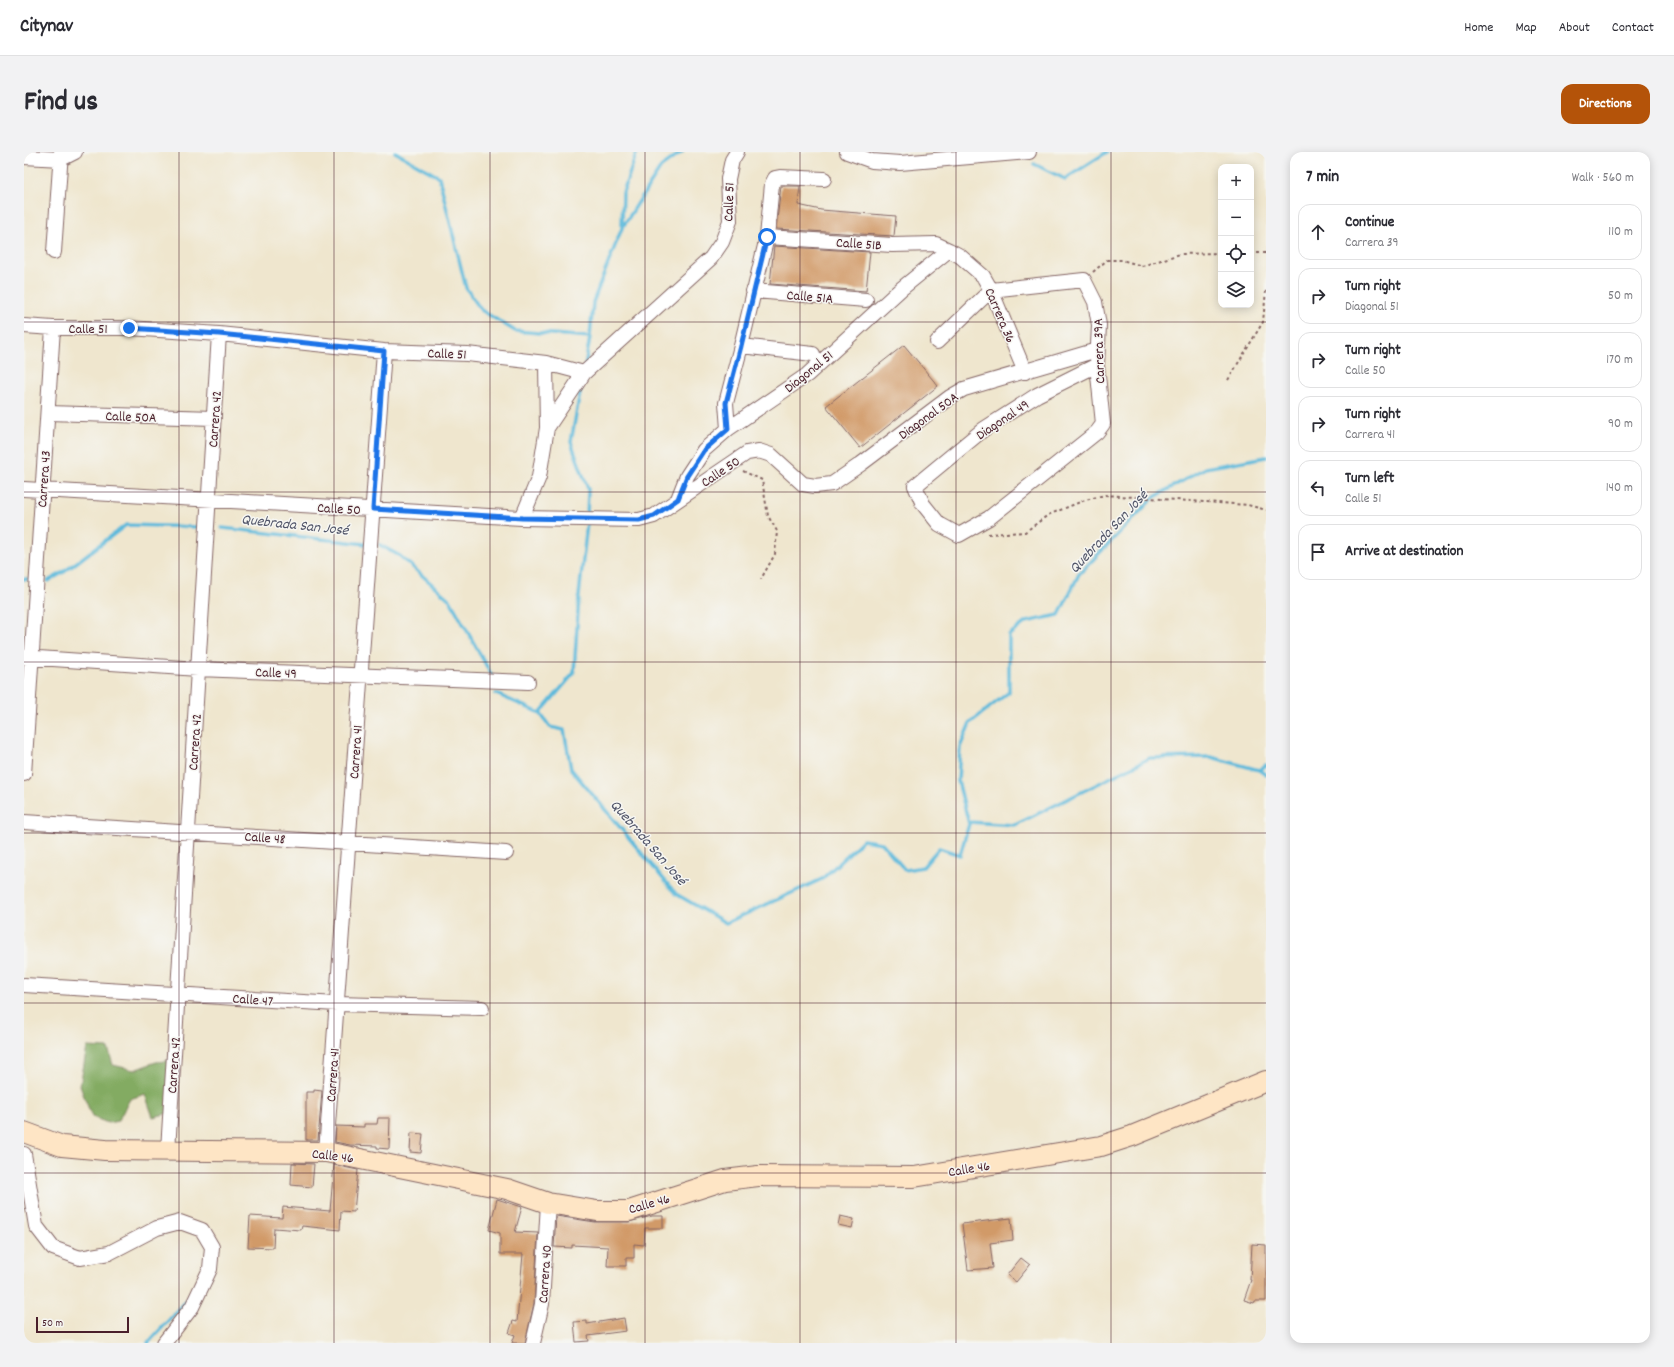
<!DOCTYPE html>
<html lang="en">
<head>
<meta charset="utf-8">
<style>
	:root { --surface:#fff; --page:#f2f2f3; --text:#2b2b33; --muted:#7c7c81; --line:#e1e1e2; --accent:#b45309 }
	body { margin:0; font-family:Dekko,sans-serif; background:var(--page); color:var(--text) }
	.controls { position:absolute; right:12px; top:12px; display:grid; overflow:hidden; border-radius:8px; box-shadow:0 2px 10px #0003 }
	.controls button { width:36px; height:36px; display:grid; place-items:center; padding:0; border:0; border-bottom:1px solid var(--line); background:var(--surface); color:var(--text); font:20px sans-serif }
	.scale { position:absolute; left:12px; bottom:10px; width:93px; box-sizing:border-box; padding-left:4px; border:2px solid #4a1f2b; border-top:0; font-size:11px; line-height:14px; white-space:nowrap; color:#4a1f2b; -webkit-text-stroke:3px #f6f6f2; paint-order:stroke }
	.stop { position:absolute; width:12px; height:12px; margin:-9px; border:3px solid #1a73e8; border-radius:50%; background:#fff }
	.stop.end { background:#1a73e8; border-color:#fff; box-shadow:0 1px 4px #0008 }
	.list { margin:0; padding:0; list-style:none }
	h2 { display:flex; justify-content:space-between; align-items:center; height:52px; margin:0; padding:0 16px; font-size:17px }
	h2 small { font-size:13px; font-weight:400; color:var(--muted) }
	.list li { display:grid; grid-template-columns:26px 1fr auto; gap:12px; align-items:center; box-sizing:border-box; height:56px; margin:0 8px 8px; padding:0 8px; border:1px solid var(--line); border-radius:12px }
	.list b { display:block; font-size:15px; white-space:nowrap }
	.list p { margin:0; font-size:13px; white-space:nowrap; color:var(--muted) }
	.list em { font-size:13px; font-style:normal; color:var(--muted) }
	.icon { flex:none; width:22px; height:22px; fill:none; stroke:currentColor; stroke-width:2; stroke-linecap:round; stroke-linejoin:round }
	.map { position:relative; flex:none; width:1242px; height:1191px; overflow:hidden; border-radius:12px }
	header { display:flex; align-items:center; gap:24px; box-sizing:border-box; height:56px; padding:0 20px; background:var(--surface); border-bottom:1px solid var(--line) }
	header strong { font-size:19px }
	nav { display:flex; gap:22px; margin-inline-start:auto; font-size:14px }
	.intro { display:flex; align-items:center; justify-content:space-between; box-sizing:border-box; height:96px; padding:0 24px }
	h1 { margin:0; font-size:28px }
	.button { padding:10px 18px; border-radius:12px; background:var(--accent); color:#fff; font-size:14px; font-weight:700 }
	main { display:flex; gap:24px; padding:0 24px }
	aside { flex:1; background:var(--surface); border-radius:12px; box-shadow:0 2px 10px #0003 }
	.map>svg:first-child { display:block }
</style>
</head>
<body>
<header>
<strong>Citynav</strong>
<nav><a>Home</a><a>Map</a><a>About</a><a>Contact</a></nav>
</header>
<div class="intro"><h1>Find us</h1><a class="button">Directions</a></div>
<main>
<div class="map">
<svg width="1242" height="1191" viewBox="0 0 1242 1191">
	<rect width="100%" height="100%" fill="#f6f6f2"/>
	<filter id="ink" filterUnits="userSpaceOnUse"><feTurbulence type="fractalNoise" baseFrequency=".025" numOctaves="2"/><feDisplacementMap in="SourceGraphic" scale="8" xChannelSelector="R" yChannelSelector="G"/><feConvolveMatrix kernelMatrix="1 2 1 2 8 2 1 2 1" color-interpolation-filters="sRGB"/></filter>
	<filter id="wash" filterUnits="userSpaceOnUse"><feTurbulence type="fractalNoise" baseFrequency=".012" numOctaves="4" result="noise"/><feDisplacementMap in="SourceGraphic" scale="16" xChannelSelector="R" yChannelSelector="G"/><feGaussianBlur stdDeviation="0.9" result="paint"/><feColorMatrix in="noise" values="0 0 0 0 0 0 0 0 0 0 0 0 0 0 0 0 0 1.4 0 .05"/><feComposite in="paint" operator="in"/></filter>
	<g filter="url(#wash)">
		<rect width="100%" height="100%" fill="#efe6ce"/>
		<!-- forest -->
		<path fill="#83ab62" stroke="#666546" d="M63,895L84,896L89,913L110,918L132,910L152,908L146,961L129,965L121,942L106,947L94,969L84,971L68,965L56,934Z"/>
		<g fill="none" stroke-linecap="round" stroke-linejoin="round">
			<!-- stream -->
			<path stroke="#5dbadb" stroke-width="3.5" d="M371,0L415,25L442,136L457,158L491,179L566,185
				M1010,12L1041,27L1083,0
				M598,74L599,40L613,0
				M561,214L566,185L569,150L598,76L637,15L658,0
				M557,235L547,290L564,337L563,365
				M198,376L342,392
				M356,393L376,404L426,448L468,524
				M0,427H3
				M24,429L40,420L102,373L177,375
				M472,542L516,561L526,575L540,578L547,617L652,742L702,771L798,727L839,688L858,691L881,718L899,715L915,696L936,703L945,672L934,629L936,595L946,571L985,540V483L1002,470L1035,463L1055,422L1129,346L1181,316L1242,305
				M516,561L550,521L555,444L563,371
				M1235,618L1242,613
				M945,670L991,673L1126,606L1187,605L1235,618L1242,623
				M124,1191L166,1145"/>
		</g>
		<g id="blocks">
			<!-- building -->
			<path fill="#d19a68" d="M757,34H776L774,53L797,58L872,64L870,84L752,77Z
				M750,94L846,100L842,139L746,132Z
				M880,193L914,234L836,296L802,254Z
				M290,938L298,939L294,988H282V940H290Z
				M354,966H366L365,997L353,996V994L326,993L311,990L312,974L340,975V972H353Z
				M387,981L399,982L397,1001L386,1000Z
				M268,1011L290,1012L288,1035L267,1033Z
				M310,1013L334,1018L330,1060L317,1059L316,1078L278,1074L277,1078L250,1076L249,1096L224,1095L226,1064L258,1066L259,1055L306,1059Z
				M473,1047L498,1055L491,1080L514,1081L510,1151L501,1191H488L491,1183L485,1181L489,1169L493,1170L499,1102H476V1081L465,1078Z
				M532,1064L571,1070H605L628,1064H639V1076H621L620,1093L610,1092V1106H602V1114H583L584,1095L548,1093V1096L530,1095Z
				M816,1064L830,1067L828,1076L814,1073Z
				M987,1066L989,1088L966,1091L969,1116L944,1118L938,1072Z
				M1228,1092L1242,1093V1149H1231L1230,1151L1220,1148L1227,1128H1226Z
				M997,1106L1006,1113L992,1130L983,1123Z
				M600,1166L602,1179L564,1184L565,1189L552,1190L550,1170L563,1169V1172Z"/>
		</g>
	</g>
	<g filter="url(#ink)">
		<use href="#blocks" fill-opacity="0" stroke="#846564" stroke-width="1"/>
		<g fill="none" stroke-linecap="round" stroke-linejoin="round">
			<!-- street casing -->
			<g stroke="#846564" stroke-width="16">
				<path id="street" d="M823,0L848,9L876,11L1005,0
					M0,5L37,7L51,0
					M743,85L868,93L912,92L925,98L936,104L959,124L967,138L1001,220
					M30,100L37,0
					M729,139L842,148
					M0,174L29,176H105L195,182L360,199L443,202L522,211L560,221
					M913,190L967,138L1060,128L1071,150L1075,173L1073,213L1079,272L1073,280L965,366L935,383L915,372L899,352L891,334L960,277L1013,243L1073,213
					M717,194L789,202
					M24,261L190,266
					M523,276L560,221L687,106L698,90L706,69L704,27L708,8L713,0
					M704,277L702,251L717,194L743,85L748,32L751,26L756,25L800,27
					M0,337L498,366L615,368L630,364L723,301L735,299L747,303L779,332L791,334L808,332L837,312L926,245L940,237L1073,198
					M654,347L663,324L680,298L704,277L783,223L877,137L925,98
					M498,366L515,325L523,276L522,211
					M0,505L174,517L504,530
					M0,622L29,176
					M0,670L482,701
					M0,833L313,852L458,856
					M144,998L195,182
					M302,1000L360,199
					M0,1002L12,1074L29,1096L56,1106L85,1101L133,1076L156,1070L178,1078L188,1095L186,1117L168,1155L140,1191
					M509,1191L518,1152L524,1051"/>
			</g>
			<!-- secondary casing -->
			<g stroke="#846564" stroke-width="22">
				<path id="secondary" d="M0,980L38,994L81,998L302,1000L483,1037L524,1051L573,1059H605L701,1028L734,1024L890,1025L1077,994L1108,984L1242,929"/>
			</g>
			<!-- path -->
			<path stroke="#846564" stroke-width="2" stroke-dasharray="3 3" stroke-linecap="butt" d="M1227,101H1242
				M1069,120L1083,108H1098L1118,114L1156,102L1197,101
				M1204,228L1239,170L1242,138
				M719,319L738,328L744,364L753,379L751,402L737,427
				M964,382L1001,380L1024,363L1061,348L1081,343L1224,353L1242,358"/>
			<!-- street -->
			<use href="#street" stroke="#fff" stroke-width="14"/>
			<!-- secondary -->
			<use href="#secondary" stroke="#fee5c5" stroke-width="20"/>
		</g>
	</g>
	<g fill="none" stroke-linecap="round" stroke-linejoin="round" filter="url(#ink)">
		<!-- route -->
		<path stroke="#1a73e8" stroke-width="5" d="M105,176L195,182L360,199L349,357L498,366L615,368L630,364L654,347L663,324L680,298L704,277L702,251L717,194L743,85"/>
	</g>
	<!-- grid -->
	<path fill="none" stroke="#4a1f2b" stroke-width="1" stroke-opacity="0.55" d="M155,0V1191M310,0V1191M466,0V1191M621,0V1191M776,0V1191M932,0V1191M1087,0V1191M0,170H1242M0,340H1242M0,510H1242M0,681H1242M0,851H1242M0,1021H1242"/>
	<g text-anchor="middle" stroke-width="3" stroke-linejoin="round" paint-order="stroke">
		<!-- street labels -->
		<g font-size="14" fill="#4a1f2b" stroke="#f6f6f2">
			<text transform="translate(704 50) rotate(-88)" y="5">Calle 51</text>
			<text transform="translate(835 91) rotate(4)" y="5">Calle 51B</text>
			<text transform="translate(786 144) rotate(5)" y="5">Calle 51A</text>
			<text transform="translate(977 163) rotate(67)" y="5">Carrera 36</text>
			<text x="64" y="181">Calle 51</text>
			<text transform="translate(1074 199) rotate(-92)" y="5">Carrera 39A</text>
			<text transform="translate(423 201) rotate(2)" y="5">Calle 51</text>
			<text transform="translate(784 219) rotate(-39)" y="5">Diagonal 51</text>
			<text transform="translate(904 263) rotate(-36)" y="5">Diagonal 50A</text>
			<text transform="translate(107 264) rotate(2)" y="5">Calle 50A</text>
			<text transform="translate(190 267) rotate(-86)" y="5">Carrera 42</text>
			<text transform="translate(978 267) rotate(-34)" y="5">Diagonal 49</text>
			<text transform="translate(696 319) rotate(-34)" y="5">Calle 50</text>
			<text transform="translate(19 327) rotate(-86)" y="5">Carrera 43</text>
			<text transform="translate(315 356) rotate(3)" y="5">Calle 50</text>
			<text transform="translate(252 520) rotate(2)" y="5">Calle 49</text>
			<text transform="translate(170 590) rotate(-86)" y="5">Carrera 42</text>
			<text transform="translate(331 600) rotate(-86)" y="5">Carrera 41</text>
			<text transform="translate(241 685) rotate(4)" y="5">Calle 48</text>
			<text transform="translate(229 847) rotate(4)" y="5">Calle 47</text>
			<text transform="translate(149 913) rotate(-86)" y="5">Carrera 42</text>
			<text transform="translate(308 923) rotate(-86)" y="5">Carrera 41</text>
			<text transform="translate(309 1003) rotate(7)" y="5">Calle 46</text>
			<text transform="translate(945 1016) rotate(-9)" y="5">Calle 46</text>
			<text transform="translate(625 1051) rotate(-16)" y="5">Calle 46</text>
			<text transform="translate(520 1122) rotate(-86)" y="5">Carrera 40</text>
		</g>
		<!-- water labels -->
		<g font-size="15" font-style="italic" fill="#515569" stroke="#f6f6f2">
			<text transform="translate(271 372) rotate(6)" y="5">Quebrada San José</text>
			<text transform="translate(1084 379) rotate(-47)" y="5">Quebrada San José</text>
			<text transform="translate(625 690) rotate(49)" y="5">Quebrada San José</text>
		</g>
	</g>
</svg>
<div class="controls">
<button>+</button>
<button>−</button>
<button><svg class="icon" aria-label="locate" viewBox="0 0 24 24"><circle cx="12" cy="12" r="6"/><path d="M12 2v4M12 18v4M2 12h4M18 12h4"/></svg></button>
<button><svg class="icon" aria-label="layers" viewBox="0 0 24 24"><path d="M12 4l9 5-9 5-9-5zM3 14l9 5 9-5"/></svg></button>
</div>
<div class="scale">50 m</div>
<div class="stop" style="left:743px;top:85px"></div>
<div class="stop end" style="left:105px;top:176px"></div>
</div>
<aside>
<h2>7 min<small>Walk · 560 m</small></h2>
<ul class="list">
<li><svg class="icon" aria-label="ahead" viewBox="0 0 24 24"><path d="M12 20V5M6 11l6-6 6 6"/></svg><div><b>Continue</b><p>Carrera 39</p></div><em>110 m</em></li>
<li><svg class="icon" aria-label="right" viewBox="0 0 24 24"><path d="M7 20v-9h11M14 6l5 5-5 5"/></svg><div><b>Turn right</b><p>Diagonal 51</p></div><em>50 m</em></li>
<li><svg class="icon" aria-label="right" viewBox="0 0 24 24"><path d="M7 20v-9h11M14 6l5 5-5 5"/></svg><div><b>Turn right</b><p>Calle 50</p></div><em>170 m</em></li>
<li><svg class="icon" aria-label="right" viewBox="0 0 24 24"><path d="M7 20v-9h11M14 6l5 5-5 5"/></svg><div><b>Turn right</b><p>Carrera 41</p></div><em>90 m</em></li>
<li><svg class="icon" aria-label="left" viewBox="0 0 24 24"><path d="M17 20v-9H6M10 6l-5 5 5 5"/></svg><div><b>Turn left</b><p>Calle 51</p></div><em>140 m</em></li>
<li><svg class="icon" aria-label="arrive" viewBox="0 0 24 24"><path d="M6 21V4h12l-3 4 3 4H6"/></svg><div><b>Arrive at destination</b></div></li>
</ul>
</aside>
</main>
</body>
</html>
